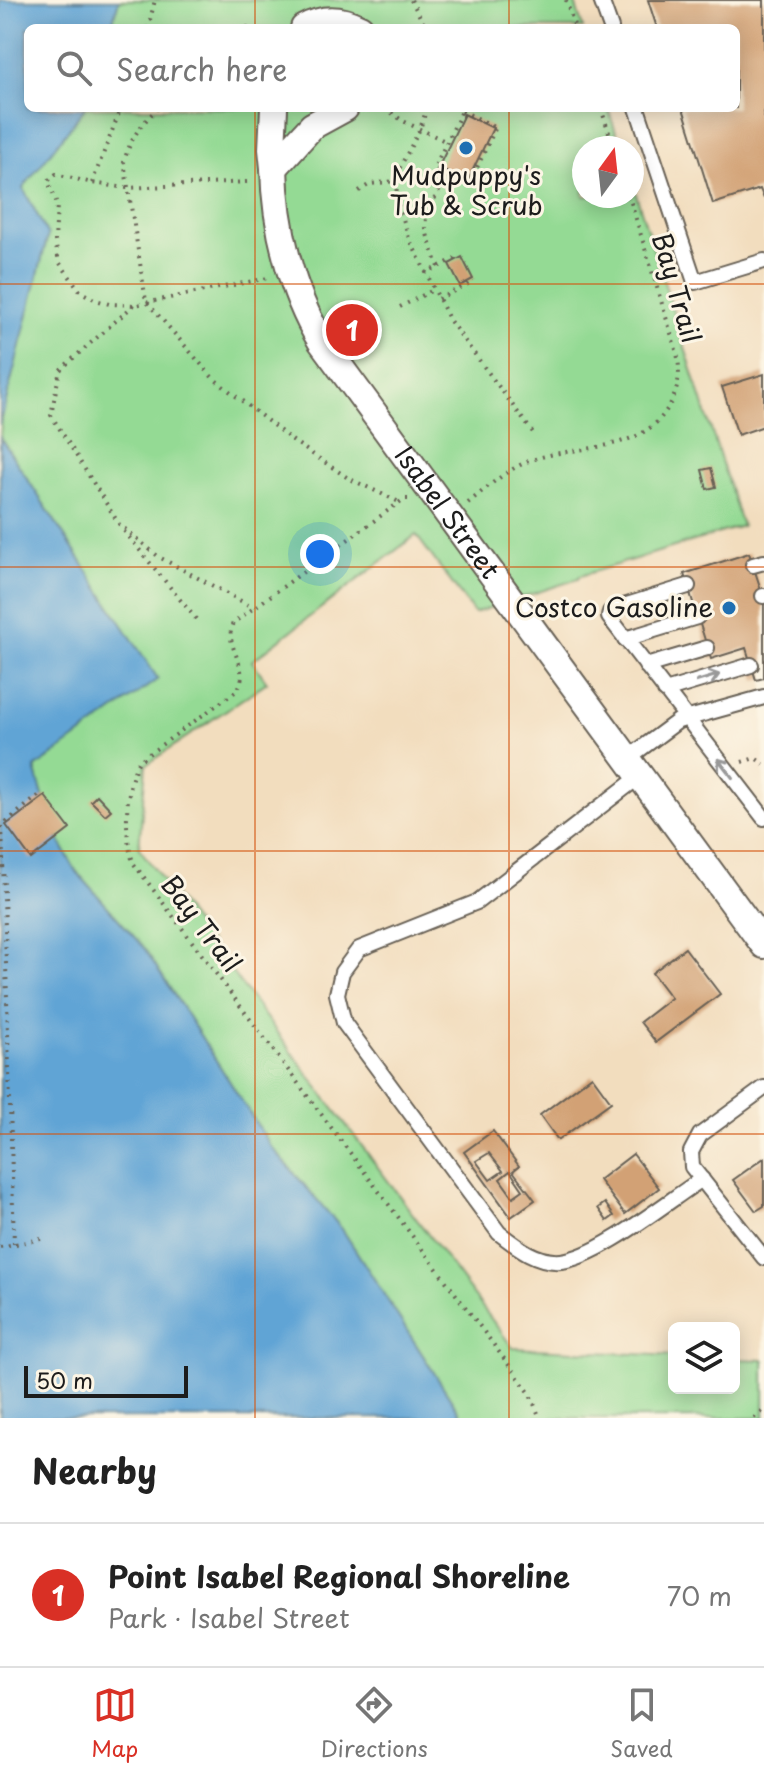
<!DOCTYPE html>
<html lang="en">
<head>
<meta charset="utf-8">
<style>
	:root { --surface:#fff; --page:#f6f6f6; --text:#222; --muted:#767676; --line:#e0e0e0; --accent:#d93025 }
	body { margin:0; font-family:"Playpen Sans",sans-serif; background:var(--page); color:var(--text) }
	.controls { position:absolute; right:24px; bottom:24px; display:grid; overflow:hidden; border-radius:12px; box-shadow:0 4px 20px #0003 }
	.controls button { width:72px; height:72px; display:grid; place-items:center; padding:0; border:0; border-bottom:2px solid var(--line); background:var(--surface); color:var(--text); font:40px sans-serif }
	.compass { position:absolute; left:572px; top:136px; width:72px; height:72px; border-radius:50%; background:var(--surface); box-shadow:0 4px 20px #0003; rotate:15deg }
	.scale { position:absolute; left:24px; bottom:20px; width:164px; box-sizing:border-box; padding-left:8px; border:4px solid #1c1c1c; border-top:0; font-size:22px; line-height:28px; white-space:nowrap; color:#1c1c1c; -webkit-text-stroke:6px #fcf5e5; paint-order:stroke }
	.you { position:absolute; left:320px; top:554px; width:28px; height:28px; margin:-20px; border:6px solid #fff; border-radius:50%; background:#1a73e8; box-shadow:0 0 0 12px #1a73e833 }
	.badge { display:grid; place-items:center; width:52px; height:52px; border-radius:50%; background:var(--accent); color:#fff; font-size:26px; font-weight:700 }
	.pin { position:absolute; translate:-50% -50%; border:4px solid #fff; box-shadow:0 2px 8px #0006 }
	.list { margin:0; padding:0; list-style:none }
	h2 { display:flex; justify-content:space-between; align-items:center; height:104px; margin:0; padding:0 32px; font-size:34px }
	h2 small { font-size:26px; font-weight:400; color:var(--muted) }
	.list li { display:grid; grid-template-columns:52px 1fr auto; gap:24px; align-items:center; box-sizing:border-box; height:144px; padding:0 32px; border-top:2px solid var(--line) }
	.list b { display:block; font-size:30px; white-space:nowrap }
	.list p { margin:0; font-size:26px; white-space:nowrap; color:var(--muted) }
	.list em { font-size:26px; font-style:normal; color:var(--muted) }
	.icon { flex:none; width:44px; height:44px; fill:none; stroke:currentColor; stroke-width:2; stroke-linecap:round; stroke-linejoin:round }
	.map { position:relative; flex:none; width:764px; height:1418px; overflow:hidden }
	.search { position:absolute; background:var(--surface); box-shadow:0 4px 20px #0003; left:24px; right:24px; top:24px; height:88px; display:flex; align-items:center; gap:20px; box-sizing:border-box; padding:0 28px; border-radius:12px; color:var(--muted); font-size:30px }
	.sheet { height:248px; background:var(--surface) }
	nav { display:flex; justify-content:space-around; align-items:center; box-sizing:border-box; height:112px; border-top:2px solid var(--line); background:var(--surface); font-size:22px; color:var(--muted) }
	nav a { display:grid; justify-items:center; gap:4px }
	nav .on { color:var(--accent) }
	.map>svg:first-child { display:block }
</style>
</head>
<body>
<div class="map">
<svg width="764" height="1418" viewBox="0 0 764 1418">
	<rect width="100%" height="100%" fill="#fcf5e5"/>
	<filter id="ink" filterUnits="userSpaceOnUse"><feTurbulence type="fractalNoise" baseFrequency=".0125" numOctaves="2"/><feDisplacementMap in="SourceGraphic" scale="16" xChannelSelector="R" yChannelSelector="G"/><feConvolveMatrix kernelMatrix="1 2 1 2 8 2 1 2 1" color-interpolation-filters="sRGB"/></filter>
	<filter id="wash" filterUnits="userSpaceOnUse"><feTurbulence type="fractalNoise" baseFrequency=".006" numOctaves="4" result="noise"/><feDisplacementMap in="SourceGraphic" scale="32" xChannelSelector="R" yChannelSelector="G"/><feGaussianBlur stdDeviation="1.8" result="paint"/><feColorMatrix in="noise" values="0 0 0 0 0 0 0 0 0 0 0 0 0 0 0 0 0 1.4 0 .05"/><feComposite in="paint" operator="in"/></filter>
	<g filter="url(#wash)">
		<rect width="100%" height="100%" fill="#f2ddbe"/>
		<!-- green -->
		<path fill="#94da94" stroke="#587b58" stroke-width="2" d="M119,0H574L583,28H111Z
			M85,108H608L621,148H584V196H632V182L742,526L580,576L578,579L474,613L416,535L252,661L267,682L146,765L139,848L513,1348L674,1356V1388H734V1359L764,1360V1418H463L342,1229L270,1145L145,949L76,871L52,828L35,768L157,678L0,437L22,188Z"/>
		<!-- water -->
		<path fill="#61a4d5" stroke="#3e6078" stroke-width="2" d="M0,0H119L111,28H28V108H85L23,188L48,235L0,425Z
			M0,437L158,679L35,768L52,828L76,871L145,949L270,1145L342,1229L463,1418H0Z"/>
		<g id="blocks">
			<!-- building -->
			<path fill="#d2a175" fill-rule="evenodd" d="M648,0H764V199L760,189L713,204L683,108H736V28H657Z
				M464,114L493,128L467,182L438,168Z
				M462,257L473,279L460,286L449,264Z
				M764,374V426L738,435L722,387Z
				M711,468L716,487L707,489L702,470Z
				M749,553L764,599V678L756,680L746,648L711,659L684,574Z
				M97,795L111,810L105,815L91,801Z
				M45,796L70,829L31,859L6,825Z
				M685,948L720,994L656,1042L640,1022L671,998L652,973Z
				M592,1076L611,1102L558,1140L540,1115Z
				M493,1131L519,1166L513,1171L535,1200L511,1217L464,1152ZM489,1153L503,1171L490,1180L476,1161ZM510,1171L523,1190L513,1197L500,1179Z
				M633,1154L659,1188L625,1214L599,1180Z
				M764,1158V1206L756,1211L733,1180Z
				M605,1203L614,1216L607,1221L598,1208Z"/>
		</g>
	</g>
	<g filter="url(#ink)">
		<use href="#blocks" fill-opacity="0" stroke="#676055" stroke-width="2"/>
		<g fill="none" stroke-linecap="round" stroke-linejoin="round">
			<!-- lane casing -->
			<g stroke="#676055" stroke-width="18">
				<path id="lane" d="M601,0L611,28
					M637,108L695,282L764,261
					M753,565L764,562
					M688,586L617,608L610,612L609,617L764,818
					M763,596H764
					M625,639L697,617
					M646,666L707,648
					M665,691L751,665
					M627,759L678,721L764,697
					M640,776L477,902L359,949L342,972L337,994L344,1023L499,1233C517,1247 537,1263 561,1261C598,1258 668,1201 702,1179
					M764,1088L700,1135L691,1152L692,1167L764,1258"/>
			</g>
			<!-- street casing -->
			<g stroke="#676055" stroke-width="30">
				<g id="street">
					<path d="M304,28C323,17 341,18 360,28"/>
					<path d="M274,108L272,149L274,168L312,126L345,108"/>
					<path id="s1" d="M274,168C275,225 291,292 321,341L764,945"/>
				</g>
			</g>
			<!-- path -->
			<path stroke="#676055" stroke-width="4" stroke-dasharray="2 6" stroke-linecap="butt" d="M411,0L426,28
				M566,0L575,28
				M148,28L155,0
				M247,28L251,22
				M158,108C141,124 130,139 124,162L146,301L213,378L293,441L348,478L399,502
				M385,108L403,121L447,142
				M427,108L420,129L396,175L397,200L409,238L450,321L534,434
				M601,108L614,148
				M462,111L496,127L469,185L434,168Z
				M247,182L127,188L92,183L56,174L48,181L57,204L55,241L59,262L81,292L96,300L109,304L135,305L268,278
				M92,183L121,108
				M359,191L370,184L396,181
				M439,267C419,216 421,222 448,176
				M425,273L459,257L460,259
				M438,299L472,282L471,280
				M134,305L60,370L51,415L119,524L159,557L254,608
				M400,307L433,290
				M408,499H404L233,623C222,647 255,671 235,692L139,761C125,784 123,839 134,864L529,1392L540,1418
				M468,503C489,486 509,467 535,459C580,444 642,454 669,406C679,389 681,372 677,353L629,196
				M124,531L196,619
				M742,762L755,758L764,764
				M14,1244L2,825L42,793
				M0,1247L41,1239
				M754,1418L764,1410"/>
			<!-- lane -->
			<use href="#lane" stroke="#fff" stroke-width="14"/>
			<!-- street -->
			<use href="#street" stroke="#fff" stroke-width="26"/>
		</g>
		<!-- one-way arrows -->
		<defs><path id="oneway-shaft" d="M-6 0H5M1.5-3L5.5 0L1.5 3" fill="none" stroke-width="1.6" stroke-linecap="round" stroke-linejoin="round" transform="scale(2)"/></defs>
		<g stroke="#999">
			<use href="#oneway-shaft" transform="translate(708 678) rotate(-17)"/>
			<use href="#oneway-shaft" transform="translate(725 768) rotate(-128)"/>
		</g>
	</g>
	<!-- grid -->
	<path fill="none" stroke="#d4530e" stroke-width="2" stroke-opacity="0.55" d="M255,0V28M509,0V28M255,108V1418M509,108V1418M0,284H764M0,567H764M0,851H764M0,1134H764"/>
	<!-- markers -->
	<g fill="#1f6fb2" stroke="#fcf5e5" stroke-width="3">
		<circle cx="466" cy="148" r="8"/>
		<circle cx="729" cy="608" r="8"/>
	</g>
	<g text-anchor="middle" stroke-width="6" stroke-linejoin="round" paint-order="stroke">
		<!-- poi labels -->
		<g font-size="26" fill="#1c1c1c" stroke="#fcf5e5">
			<text x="466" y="185">Mudpuppy's<tspan x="466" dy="30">Tub &amp; Scrub</tspan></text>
			<text x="713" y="617" text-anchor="end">Costco Gasoline</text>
		</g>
		<!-- street labels -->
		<g font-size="26" fill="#1c1c1c" stroke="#fcf5e5">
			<text transform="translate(676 288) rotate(74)" y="9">Bay Trail</text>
			<text dy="9" stroke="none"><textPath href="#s1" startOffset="394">Isabel Street</textPath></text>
			<text transform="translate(201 924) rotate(53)" y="9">Bay Trail</text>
		</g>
	</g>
</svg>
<div class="controls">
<button><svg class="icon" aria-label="layers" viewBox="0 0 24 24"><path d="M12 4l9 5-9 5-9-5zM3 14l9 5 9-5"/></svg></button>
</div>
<svg class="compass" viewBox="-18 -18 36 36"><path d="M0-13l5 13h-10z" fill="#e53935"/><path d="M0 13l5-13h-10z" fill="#767676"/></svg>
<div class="scale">50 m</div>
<div class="you"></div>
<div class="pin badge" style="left:352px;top:330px">1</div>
<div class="search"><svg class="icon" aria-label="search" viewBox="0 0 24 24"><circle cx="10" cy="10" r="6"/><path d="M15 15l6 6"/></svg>Search here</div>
</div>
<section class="sheet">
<h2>Nearby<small></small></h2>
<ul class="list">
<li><span class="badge">1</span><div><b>Point Isabel Regional Shoreline</b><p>Park · Isabel Street</p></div><em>70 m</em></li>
</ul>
</section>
<nav>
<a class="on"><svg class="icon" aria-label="map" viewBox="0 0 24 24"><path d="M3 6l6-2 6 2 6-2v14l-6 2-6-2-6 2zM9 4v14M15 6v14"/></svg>Map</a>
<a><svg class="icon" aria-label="directions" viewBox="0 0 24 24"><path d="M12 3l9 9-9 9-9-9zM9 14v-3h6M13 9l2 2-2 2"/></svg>Directions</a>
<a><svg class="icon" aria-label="saved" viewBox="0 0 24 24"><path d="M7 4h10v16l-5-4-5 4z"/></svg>Saved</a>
</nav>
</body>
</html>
